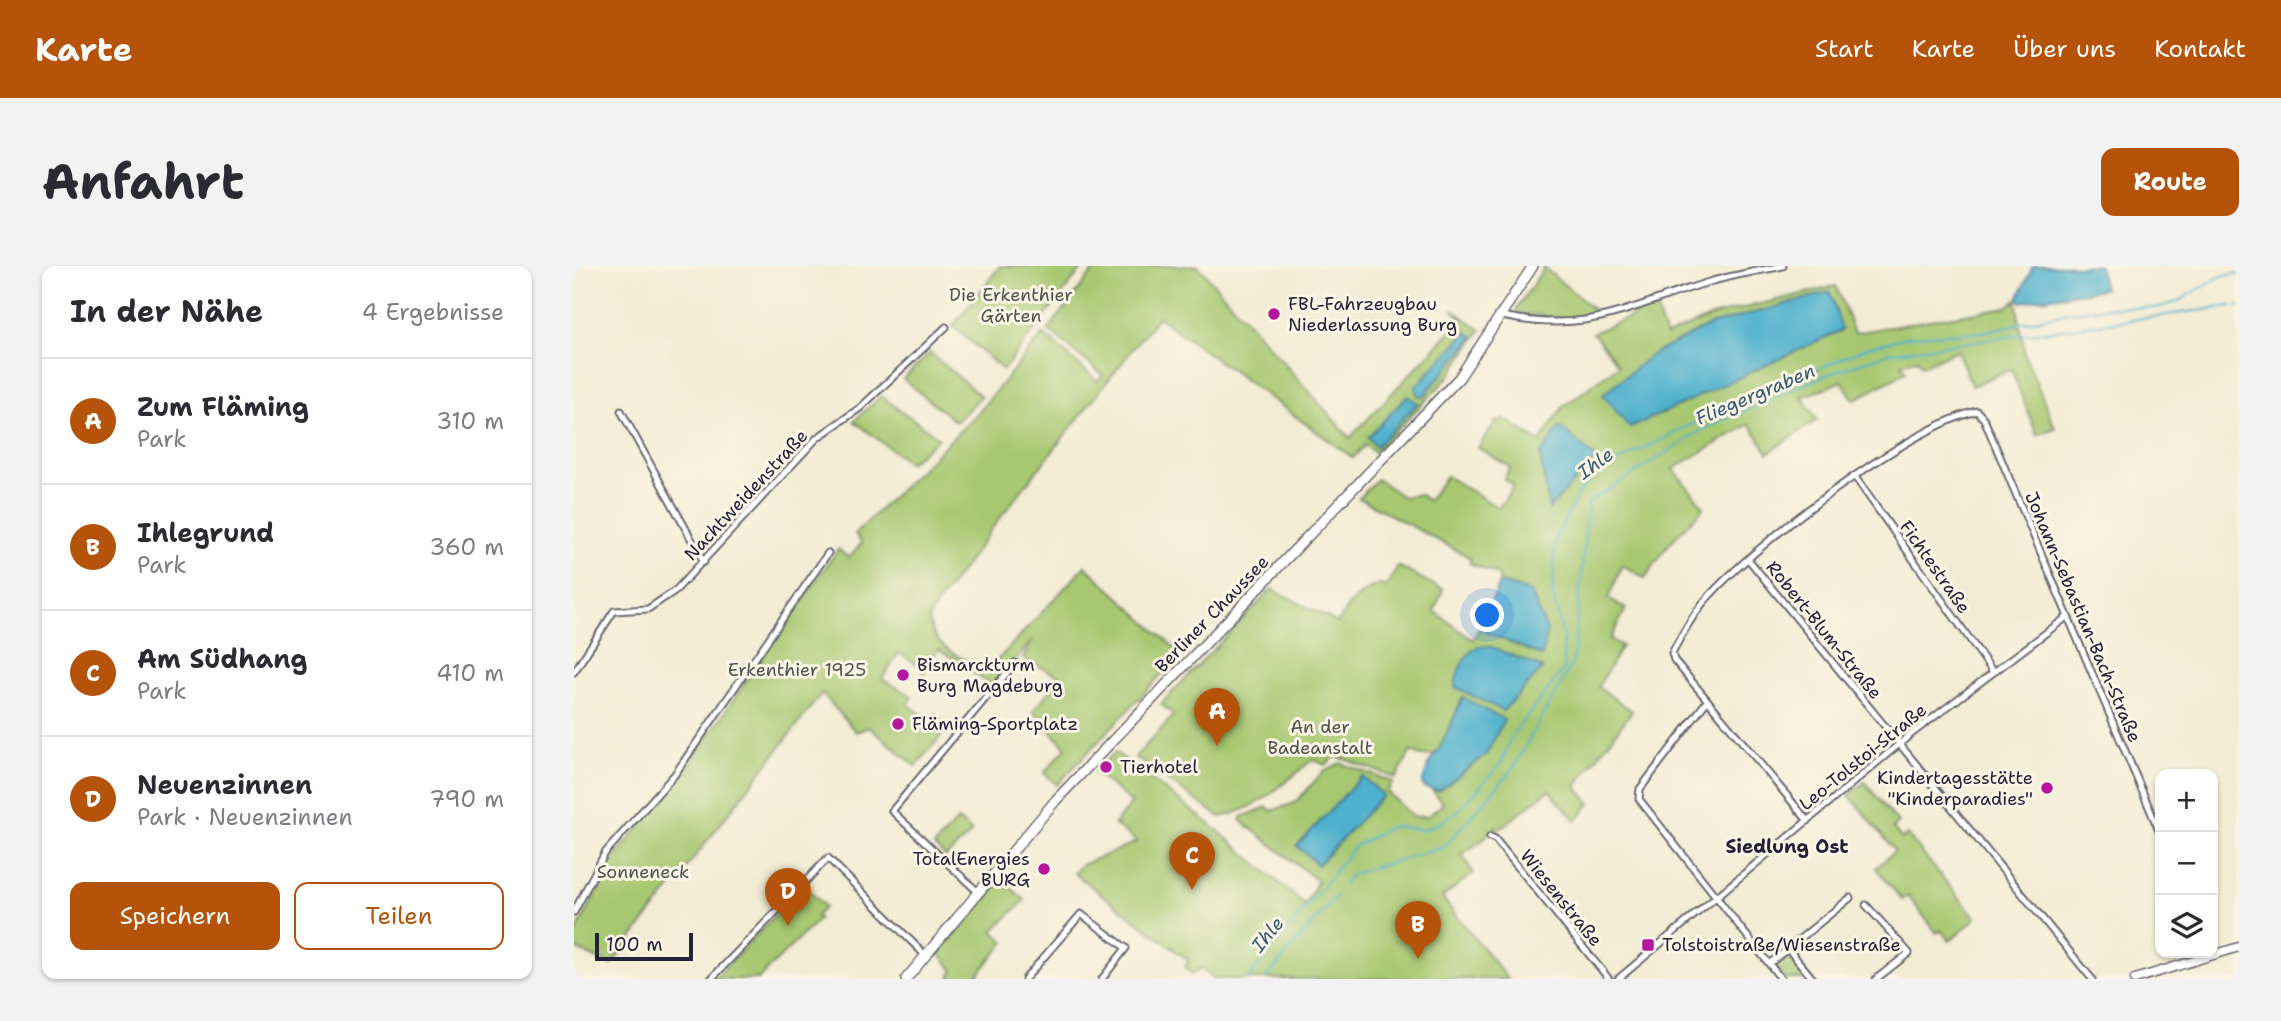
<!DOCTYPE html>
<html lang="de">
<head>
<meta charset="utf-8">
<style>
	:root { --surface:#fff; --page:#f2f2f3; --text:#2b2b33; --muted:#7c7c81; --line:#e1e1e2; --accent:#b45309 }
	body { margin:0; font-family:"Shantell Sans",sans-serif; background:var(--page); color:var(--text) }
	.controls { position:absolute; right:21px; bottom:21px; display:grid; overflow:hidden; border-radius:14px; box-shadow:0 2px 5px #0004 }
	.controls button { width:63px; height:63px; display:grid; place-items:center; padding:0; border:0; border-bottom:2px solid var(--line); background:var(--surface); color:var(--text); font:35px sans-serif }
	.scale { position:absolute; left:21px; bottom:18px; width:98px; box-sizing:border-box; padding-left:7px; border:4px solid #22223b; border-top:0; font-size:19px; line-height:24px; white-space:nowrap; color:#22223b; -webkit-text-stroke:5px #fcf5e5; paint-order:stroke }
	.you { position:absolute; left:914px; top:350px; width:24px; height:24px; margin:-18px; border:5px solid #fff; border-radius:50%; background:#1a73e8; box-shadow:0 0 0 10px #1a73e833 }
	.badge { display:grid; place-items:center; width:46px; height:46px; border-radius:50%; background:var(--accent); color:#fff; font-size:23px; font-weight:700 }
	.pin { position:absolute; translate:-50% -58px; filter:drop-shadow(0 2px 4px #0008) }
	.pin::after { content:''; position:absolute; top:37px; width:24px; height:21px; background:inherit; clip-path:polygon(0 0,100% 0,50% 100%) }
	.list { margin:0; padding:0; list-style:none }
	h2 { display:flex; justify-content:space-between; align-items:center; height:91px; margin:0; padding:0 28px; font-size:30px }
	h2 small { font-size:23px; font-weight:400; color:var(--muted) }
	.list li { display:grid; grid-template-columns:46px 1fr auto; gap:21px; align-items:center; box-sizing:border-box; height:126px; padding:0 28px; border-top:2px solid var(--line) }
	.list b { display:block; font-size:26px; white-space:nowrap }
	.list p { margin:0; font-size:23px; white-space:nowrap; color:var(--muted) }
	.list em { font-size:23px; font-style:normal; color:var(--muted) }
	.actions { display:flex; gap:14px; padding:21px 28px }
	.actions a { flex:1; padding:16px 0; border:2px solid var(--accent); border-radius:14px; text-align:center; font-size:24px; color:var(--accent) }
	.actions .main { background:var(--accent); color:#fff }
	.icon { flex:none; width:38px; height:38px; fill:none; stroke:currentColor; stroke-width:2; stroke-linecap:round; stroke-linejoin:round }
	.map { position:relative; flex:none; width:1665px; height:713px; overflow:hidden; border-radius:14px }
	header { display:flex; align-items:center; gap:42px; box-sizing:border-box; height:98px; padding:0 35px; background:var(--accent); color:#fff }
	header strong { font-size:33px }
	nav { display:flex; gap:38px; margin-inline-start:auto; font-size:24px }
	.intro { display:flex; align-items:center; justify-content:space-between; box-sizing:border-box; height:168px; padding:0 42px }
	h1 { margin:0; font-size:49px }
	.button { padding:18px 32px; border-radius:14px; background:var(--accent); color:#fff; font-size:24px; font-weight:700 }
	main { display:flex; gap:42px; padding:0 42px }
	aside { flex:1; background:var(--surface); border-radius:14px; box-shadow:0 2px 5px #0004 }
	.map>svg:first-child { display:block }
</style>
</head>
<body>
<header>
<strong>Karte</strong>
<nav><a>Start</a><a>Karte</a><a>Über uns</a><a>Kontakt</a></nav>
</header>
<div class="intro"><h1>Anfahrt</h1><a class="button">Route</a></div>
<main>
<aside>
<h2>In der Nähe<small>4 Ergebnisse</small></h2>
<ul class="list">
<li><span class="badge">A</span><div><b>Zum Fläming</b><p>Park</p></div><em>310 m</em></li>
<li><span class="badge">B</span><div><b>Ihlegrund</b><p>Park</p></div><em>360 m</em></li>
<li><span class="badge">C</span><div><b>Am Südhang</b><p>Park</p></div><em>410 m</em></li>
<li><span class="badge">D</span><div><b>Neuenzinnen</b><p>Park · Neuenzinnen</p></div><em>790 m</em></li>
</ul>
<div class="actions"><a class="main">Speichern</a><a>Teilen</a></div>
</aside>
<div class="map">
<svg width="1665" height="713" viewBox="0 0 1665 713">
	<rect width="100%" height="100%" fill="#fcf5e5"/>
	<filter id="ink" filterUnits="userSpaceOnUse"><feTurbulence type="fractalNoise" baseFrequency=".0143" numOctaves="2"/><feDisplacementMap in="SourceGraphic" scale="14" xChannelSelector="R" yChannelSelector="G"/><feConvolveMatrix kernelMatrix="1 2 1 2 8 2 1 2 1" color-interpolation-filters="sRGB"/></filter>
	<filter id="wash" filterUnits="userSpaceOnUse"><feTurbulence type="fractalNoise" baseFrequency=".00686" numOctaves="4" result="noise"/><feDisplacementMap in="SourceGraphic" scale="28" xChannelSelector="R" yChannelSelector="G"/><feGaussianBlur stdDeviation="1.57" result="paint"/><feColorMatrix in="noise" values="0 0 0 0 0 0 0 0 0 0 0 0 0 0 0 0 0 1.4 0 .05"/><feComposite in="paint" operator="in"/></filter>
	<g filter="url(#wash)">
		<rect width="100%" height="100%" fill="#f3ecd4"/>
		<!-- green -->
		<path fill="#a7c871" stroke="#647556" stroke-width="2" fill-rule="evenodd" d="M426,0H510L429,104L379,60Z
			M523,0H624L776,172L888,53L878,43L907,64L875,110L801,187L791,179L779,192L584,51L422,257L357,347C347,376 396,402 419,399L511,300L607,388L483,519L470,507L492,482L459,445L487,411L449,392L459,374L418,420L365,383L353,397L350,407L346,400L325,387L308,413L338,430L334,438L356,455L361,449L375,460L342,500L295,461L282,466L248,427L37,699L0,682V670L40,592L106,511L264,283L275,292L288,277L281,268L403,148L469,68L523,115L529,109L474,64ZM893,66L899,71L849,131L843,128L841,121ZM843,137L802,180L794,172Z
			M970,2L1024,47L997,53L944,47L942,44Z
			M1262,20L1280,67L1432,41L1442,34L1451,89L1481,162L1463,169L1437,103L1398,120L1383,84L1348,100L1344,93L1328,98L1332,106L1280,134L1268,115L1228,131L1243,154L1194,187L1176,158L1099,203L1130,241L1095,278L1071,312L1048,299L1035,333L1052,343L1036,373L1048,380L1024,421L1058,445L1002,520L1016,537L1002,555L975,524L922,566V560L906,576L888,588L899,607L868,632L934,713H640L626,702L618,708L611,702L614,694L500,607L507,599L563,576L540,558L558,537L521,506L541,486L642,563L731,639L744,615L666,554L668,551L693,541L697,545L721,537L749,506L766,497L819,516L813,526L839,551L854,550L869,538L859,525H865L889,431L865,484L860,489L846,490L837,485L822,512L762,490L751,499L739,493C711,516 683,545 646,551L561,491L600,449L587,438L698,323L764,357C773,337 785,328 804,318L812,321L824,300L869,324L860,345L896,372L900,373L905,363L968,390L957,326L926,317L924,308L895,297L897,292L785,232L803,213L829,231L845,228L854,235L872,210L925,242L940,219L930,213L936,201L904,182L922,155L925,157L929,152L966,176L989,141L1045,99L1019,67L1081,40L1092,70L1141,49ZM1255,27L1077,89L1136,59Z
			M356,87L407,130L382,156L329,113Z
			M307,130L365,172L335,197L280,155Z
			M1291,516L1324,557L1319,562L1328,573L1333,569L1402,652L1376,675L1367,664L1363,667L1334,630L1328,634L1302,602L1321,585L1275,529Z
			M384,554L398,566L372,591L360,580Z
			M428,614L451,634L419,665L431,676L400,713H379L376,710L380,705L365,687Z
			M230,619L251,641L242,650L245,653L184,713H140Z
			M1211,688L1216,689L1236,713H1210L1200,698Z"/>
		<!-- water -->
		<path fill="#4eb0cd" stroke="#386984" stroke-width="2" d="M1459,0H1525L1530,23L1447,36L1444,33Z
			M1256,26L1268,64L1056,162L1029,129L1077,89L1136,59Z
			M893,66L900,71L849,131L843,128L841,121Z
			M833,130L844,137L802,181L794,171Z
			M986,161L1022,192L975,243L966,189Z
			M926,317L957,326L973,365L968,390L905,363Z
			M904,380H915L969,402L929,445L881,421C884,403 888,392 904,380Z
			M889,431L930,454L912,489L865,525L851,522L848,518L855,497L865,484Z
			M788,510L809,529L744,599L723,580Z"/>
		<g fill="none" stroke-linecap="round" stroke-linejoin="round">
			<!-- stream -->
			<path stroke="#4eb0cd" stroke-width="2" d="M1662,40H1665
				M770,618L778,608L870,581L938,504L999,396L1014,237L1131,162L1244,112L1314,87L1658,40
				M674,713L781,580L819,560L849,564L867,556L887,542L928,496L938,469L990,403L989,370L979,328L981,274L1005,226L1031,202L1138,148L1292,82L1337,70L1409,66L1495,46L1539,41L1582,42L1603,36L1647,10L1665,7
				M691,713L763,630"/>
		</g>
	</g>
	<g filter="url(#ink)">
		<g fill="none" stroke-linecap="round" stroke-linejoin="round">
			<!-- street casing -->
			<g stroke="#6b6971" stroke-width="9">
				<path id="street" d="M928,50C1016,69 1055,40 1135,16C1159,9 1184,5 1209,0
					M47,145L130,296
					M1281,211L1419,406
					M1174,293L1518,713
					M0,406L40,345L74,343L102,324L243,172L286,142L372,61
					M1133,435L1066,523L1065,533L1207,713
					M1234,555L1100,394L1098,387C1107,370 1117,352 1129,337C1175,282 1334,161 1403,145L1410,153L1586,567
					M916,571L921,573L1035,713
					M404,626L318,545L441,397
					M1292,639L1335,687L1302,713
					M0,646L31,587L101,508L254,287
					M1214,683L1239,713
					M1195,698L1276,632
					M137,713L254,592L351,689
					M451,713L507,648L552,682L528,713
					M1044,713L1336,469L1493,351"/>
			</g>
			<!-- secondary casing -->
			<g stroke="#6b6971" stroke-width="11">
				<path id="secondary" d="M1561,713L1665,681"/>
			</g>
			<!-- primary casing -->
			<g stroke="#6b6971" stroke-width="12">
				<path id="primary" d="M332,713L482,534L885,112L959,0"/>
			</g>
			<!-- street -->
			<use href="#street" stroke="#fff" stroke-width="5"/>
			<!-- secondary -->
			<use href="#secondary" stroke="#fff" stroke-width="8"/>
			<!-- primary -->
			<use href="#primary" stroke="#fff" stroke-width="9"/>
		</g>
	</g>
	<!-- markers -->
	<g fill="#b5179e" stroke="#fcf5e5" stroke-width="2.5">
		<circle cx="700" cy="48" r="7"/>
		<circle cx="329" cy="409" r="7"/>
		<circle cx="324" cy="458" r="7"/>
		<circle cx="532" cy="501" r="7"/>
		<circle cx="1473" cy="522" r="7"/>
		<circle cx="470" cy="603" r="7"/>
		<rect x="1067" y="672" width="14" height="14" rx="3.5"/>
	</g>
	<g text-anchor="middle" stroke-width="6" stroke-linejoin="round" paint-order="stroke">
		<!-- park labels -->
		<g font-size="18" fill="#4a544b" stroke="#fcf5e5">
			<text x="437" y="35">Die Erkenthier<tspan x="437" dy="21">Gärten</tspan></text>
			<text x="223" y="410">Erkenthier 1925</text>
			<text x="746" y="467">An der<tspan x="746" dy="21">Badeanstalt</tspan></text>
			<text x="69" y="612">Sonneneck</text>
		</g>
		<!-- poi labels -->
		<g font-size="18" fill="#22223b" stroke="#fcf5e5" text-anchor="start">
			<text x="714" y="44">FBL-Fahrzeugbau<tspan x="714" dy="21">Niederlassung Burg</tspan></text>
			<text x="343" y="405">Bismarckturm<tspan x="343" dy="21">Burg Magdeburg</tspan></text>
			<text x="338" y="464">Fläming-Sportplatz</text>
			<text x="546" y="507">Tierhotel</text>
			<text x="1459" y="518" text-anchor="end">Kindertagesstätte<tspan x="1459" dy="21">"Kinderparadies"</tspan></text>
			<text x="456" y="599" text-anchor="end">TotalEnergies<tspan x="456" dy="21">BURG</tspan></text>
			<text x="1088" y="685">Tolstoistraße/Wiesenstraße</text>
		</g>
		<!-- street labels -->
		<g font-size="18" fill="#22223b" stroke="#fcf5e5">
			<text transform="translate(172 229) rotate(-47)" y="6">Nachtweidenstraße</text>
			<text transform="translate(1361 301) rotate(55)" y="6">Fichtestraße</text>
			<text transform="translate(638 348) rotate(-46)" y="6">Berliner Chaussee</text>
			<text transform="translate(1509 351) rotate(67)" y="6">Johann-Sebastian-Bach-Straße</text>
			<text transform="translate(1250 364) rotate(51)" y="6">Robert-Blum-Straße</text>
			<text transform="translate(1289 491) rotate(-39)" y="6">Leo-Tolstoi-Straße</text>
			<text transform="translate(987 632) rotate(51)" y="6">Wiesenstraße</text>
		</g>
		<!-- water labels -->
		<g font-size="19" font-style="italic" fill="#345b75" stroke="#fcf5e5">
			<text transform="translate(1181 128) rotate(-23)" y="7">Fliegergraben</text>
			<text transform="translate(1021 197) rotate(-36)" y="7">Ihle</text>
			<text transform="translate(693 668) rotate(-51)" y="7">Ihle</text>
		</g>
		<!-- neighbourhood labels -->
		<g font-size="19" font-weight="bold" fill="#22223b" stroke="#fcf5e5">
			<text x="1213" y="587">Siedlung Ost</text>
		</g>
	</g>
</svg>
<div class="controls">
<button>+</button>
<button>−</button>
<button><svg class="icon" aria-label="layers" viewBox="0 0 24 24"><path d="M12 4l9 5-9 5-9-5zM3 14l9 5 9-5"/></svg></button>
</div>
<div class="scale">100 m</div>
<div class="you"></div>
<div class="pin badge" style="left:643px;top:480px">A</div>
<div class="pin badge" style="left:844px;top:693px">B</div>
<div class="pin badge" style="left:618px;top:624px">C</div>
<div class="pin badge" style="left:214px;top:660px">D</div>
</div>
</main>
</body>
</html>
